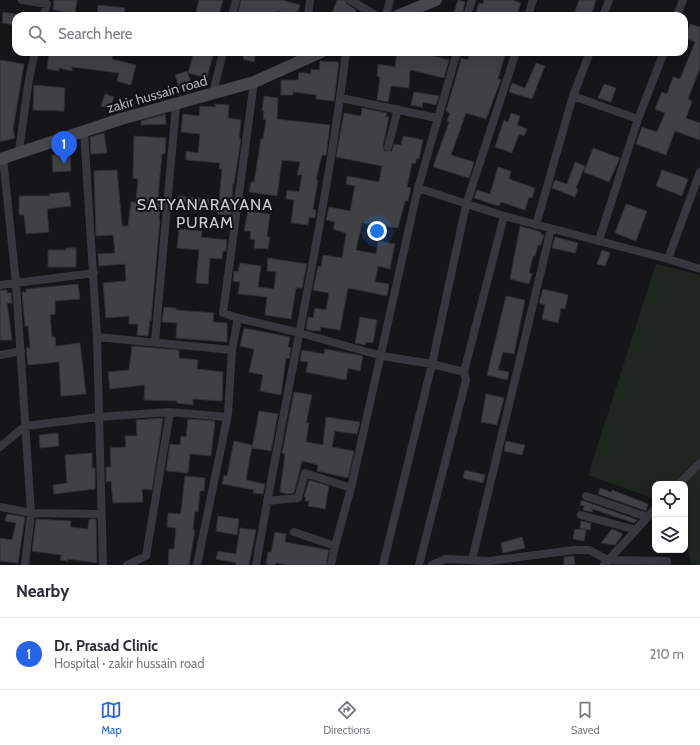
<!DOCTYPE html>
<html lang="en">
<head>
<meta charset="utf-8">
<style>
	:root { --surface:#fff; --page:#f7f7f7; --text:#2b2b33; --muted:#7c7c81; --line:#e1e1e2; --accent:#2563eb }
	body { margin:0; font-family:Cabin,sans-serif; background:var(--page); color:var(--text) }
	.controls { position:absolute; right:12px; bottom:12px; display:grid; overflow:hidden; border-radius:8px; box-shadow:0 4px 16px #0002 }
	.controls button { width:36px; height:36px; display:grid; place-items:center; padding:0; border:0; border-bottom:1px solid var(--line); background:var(--surface); color:var(--text); font:20px sans-serif }
	.you { position:absolute; left:377px; top:231px; width:14px; height:14px; margin:-10px; border:3px solid #fff; border-radius:50%; background:#1a73e8; box-shadow:0 0 0 6px #1a73e833 }
	.badge { display:grid; place-items:center; width:26px; height:26px; border-radius:50%; background:var(--accent); color:#fff; font-size:13px; font-weight:700 }
	.pin { position:absolute; translate:-50% -33px; filter:drop-shadow(0 1px 2px #0008) }
	.pin::after { content:''; position:absolute; top:21px; width:14px; height:12px; background:inherit; clip-path:polygon(0 0,100% 0,50% 100%) }
	.list { margin:0; padding:0; list-style:none }
	h2 { display:flex; justify-content:space-between; align-items:center; height:52px; margin:0; padding:0 16px; font-size:17px }
	h2 small { font-size:13px; font-weight:400; color:var(--muted) }
	.list li { display:grid; grid-template-columns:26px 1fr auto; gap:12px; align-items:center; box-sizing:border-box; height:72px; padding:0 16px; border-top:1px solid var(--line) }
	.list b { display:block; font-size:15px; white-space:nowrap }
	.list p { margin:0; font-size:13px; white-space:nowrap; color:var(--muted) }
	.list em { font-size:13px; font-style:normal; color:var(--muted) }
	.icon { flex:none; width:22px; height:22px; fill:none; stroke:currentColor; stroke-width:2; stroke-linecap:round; stroke-linejoin:round }
	.map { position:relative; flex:none; width:700px; height:565px; overflow:hidden }
	.search { position:absolute; background:var(--surface); box-shadow:0 4px 16px #0002; left:12px; right:12px; top:12px; height:44px; display:flex; align-items:center; gap:10px; box-sizing:border-box; padding:0 14px; border-radius:12px; color:var(--muted); font-size:15px }
	.sheet { height:124px; background:var(--surface) }
	nav { display:flex; justify-content:space-around; align-items:center; box-sizing:border-box; height:56px; border-top:1px solid var(--line); background:var(--surface); font-size:11px; color:var(--muted) }
	nav a { display:grid; justify-items:center; gap:2px }
	nav .on { color:var(--accent) }
	.map>svg:first-child { display:block }
</style>
</head>
<body>
<div class="map">
<svg width="700" height="565" viewBox="0 0 700 565">
	<rect width="100%" height="100%" fill="#161618"/>
	<!-- green -->
	<path fill="#1e261f" d="M656,264L700,275V565H692L685,539V484H655V499L588,475Z"/>
	<!-- building -->
	<path fill="#404145" stroke="#303034" d="M54,0H77L75,13L53,10Z
		M199,0H223L219,16H195Z
		M241,0H282L300,5L296,16L277,11L275,16H251L238,13Z
		M337,0H345L347,4L356,10L354,16H331Z
		M458,0L465,2L462,16H453Z
		M484,0H512L521,3L516,16H487L476,13L479,3L483,4Z
		M579,0H596L591,16L575,12Z
		M98,5L125,8L124,16H97Z
		M3,12L16,14V25L2,23Z
		M690,24L700,27V68L688,99L692,101L686,118L700,123V140L675,131L666,155L636,144L642,127L657,132L665,113L655,109L662,92L667,94L673,77L680,79L695,42L685,38Z
		M49,52H113L112,59L136,65L131,85L117,81L119,73L72,67V71L59,68V71L47,69Z
		M194,52H211L210,54L213,55L207,78L188,73Z
		M245,52H256L254,62L243,59Z
		M397,52H417L449,60L444,78L410,70L409,88L391,86L388,102L377,100L380,77L377,76L378,64L395,67Z
		M471,52H506L498,79L501,80L486,119L466,113L451,155L474,162L469,178L433,167L449,122L447,121L450,113L446,111L460,63L461,58L467,60Z
		M0,60L24,64L13,129L15,138L0,142Z
		M320,61L339,62L334,101L316,99V95L293,92V95H281V80H298L299,72L311,74V69L319,70Z
		M536,63L545,66L532,99L509,92L512,83L525,88Z
		M187,71L191,82L179,86L175,75Z
		M604,84L616,88L611,102L598,98Z
		M34,85L65,88L64,111L33,110Z
		M414,92L439,96L436,105L423,102L422,107L411,105Z
		M105,94L114,97L110,109L101,106Z
		M264,96L278,98L277,119L330,125L326,155H322L316,180H318L313,209L316,210L315,218L309,217L308,225L291,223L294,200L286,199L287,190L299,192L302,175H297L300,162L282,160L277,196L249,192L251,182H254L261,139H263L266,120L263,119L264,111H262Z
		M215,104L229,105L228,118L241,120L239,139H241L234,184L233,183L231,215L218,214V211L177,207L178,196L219,200L222,169H219L220,163L186,160V151L198,153L200,134L181,132L183,114L199,116L200,106L215,107Z
		M362,108L387,113L386,117H389L383,146L384,151H392L394,144L401,145L403,136L423,140L419,159L417,158L415,164L412,163L407,187L411,188L408,201H405L398,228L362,223L356,250L376,254L378,241L395,244L390,269L378,266L375,282L389,284L387,296L348,288L340,330L321,327L320,331L309,330L306,329L308,317L313,318L315,308L326,310L329,293L313,290L318,266L321,267L323,255L342,258L346,235V233L333,229L335,222L326,220L329,207L350,211L355,186L346,184L347,176L379,182L382,166L336,157L344,113L361,116Z
		M511,113L520,116L517,125L527,129L524,136L519,134L512,153L495,147L504,120L508,122Z
		M165,114L166,124L141,125V121Z
		M104,133L107,153L91,154L90,137Z
		M134,136L166,138L165,154H162L159,185L158,204H160L159,220H160L151,321L150,320L148,336L137,335L138,324H129V316L106,318L103,283L126,281L125,264L99,266L98,254L115,253L113,235L96,236L94,171L117,170L122,226H128L131,202H136L138,179L133,178Z
		M593,148L620,158L609,182L584,172Z
		M70,154L71,171L53,172L52,155Z
		M575,162L585,166L576,188L578,189L575,197L552,188L555,180L567,184Z
		M498,167L511,171L509,179L535,188L532,198L529,197L525,210L501,202L499,206L474,198L477,190L490,194Z
		M662,170L688,179L682,196L656,186Z
		M69,192L71,206L47,209L49,232L26,234L24,215H19V196H49V194Z
		M626,204L647,211L636,241L615,233Z
		M248,211L270,214L267,237H270L268,249L254,248L255,240L250,239L251,231H244Z
		M520,226L541,232V234L544,235L541,245H538L535,256H533L529,273L532,274L529,284L510,279Z
		M179,229L202,231L201,237L227,240L226,251H223L222,259L210,258L208,284L196,283L199,250L177,248Z
		M555,237L578,243L575,253L552,248Z
		M66,248H76V267H48V250H66Z
		M602,250L610,253L605,266L597,264Z
		M268,258L307,264L302,288H296L291,319L265,315L267,297L238,294L240,282L233,281L234,271L238,272L240,263L261,266L258,287L274,289L276,272L267,271Z
		M78,284L80,299L55,301V314L50,315L52,337H55L56,346L80,343L86,394L61,396L59,362L28,365L26,348H30L28,326H25L22,292H26V289Z
		M543,289L568,295L565,309L561,308L558,323L542,319L545,305L539,303Z
		M0,290H7V293H11L12,303H7L12,340H0Z
		M506,296L525,300L514,354L503,352L498,370L509,372L507,380L487,375Z
		M164,307L176,308V310L214,313L213,322L227,323V342L176,338L177,323L162,322Z
		M360,317L377,320L373,343L366,342L365,345L355,343Z
		M244,328L290,337L288,347L291,348L289,359L286,358L281,395L260,391L263,375L249,372L254,349L240,346Z
		M132,346L179,350V358L198,360L197,369L223,372L222,401L193,399V405L177,403V401L144,400L145,385L110,389L108,372L129,370Z
		M325,349L363,356L360,371L348,368L346,380L306,372L308,362L300,361L302,350L324,354Z
		M294,392L312,395L306,423H309L306,442L323,445L326,417L360,422L357,434L335,431L332,447L354,451L348,478L317,471L318,465L302,461L294,493L286,494L280,492L285,454L282,453Z
		M486,394L504,398L497,425L481,422Z
		M259,411L278,414L271,451L252,448Z
		M163,418L152,490L142,489L143,502L113,503L111,481L106,482V467H111L110,448L126,447L125,436H137L136,420Z
		M188,419L215,421L211,456L190,454L188,473L166,471L170,444L180,445L181,436L186,437Z
		M58,433L59,446L40,448L39,435Z
		M234,441L252,445L246,480L265,484L263,494L253,493L254,490L222,484L224,475L227,476Z
		M506,441L525,445L522,455L504,451Z
		M92,453V468H95V489L54,494L53,485L67,483L65,455Z
		M465,470L485,475L483,483L463,478Z
		M185,476L205,478L204,491H200L198,512L195,511L193,530H195L189,565H168L169,549H174L176,528L167,527L168,513L180,514L181,512Z
		M309,480L329,486L325,509L308,506L309,501H305L306,497H304Z
		M600,488L611,492L612,490L648,504L646,511L598,494Z
		M582,500L584,501L638,520L634,523L590,508L593,510L592,512L583,510L584,506L580,505Z
		M7,514L25,517L18,563L0,561V538L12,540L16,523L5,521Z
		M218,516L239,519L237,535L216,531Z
		M36,519L71,521L70,527L88,529L89,519H96L97,563L68,559V561L60,560L61,555L32,551Z
		M581,521L591,523L590,530L580,528Z
		M240,528L256,530L249,565H236V563L216,559L218,551L236,554Z
		M575,529L586,530L584,541L573,539Z
		M612,529L623,534L615,545L601,543Z
		M275,532L286,534L285,542L329,550L326,565H290L276,563L275,565H266L268,552H271Z
		M522,537L525,548L503,553L501,543Z
		M574,556L575,564L564,565V557Z"/>
	<g fill="none" stroke-linecap="round" stroke-linejoin="round">
		<!-- street -->
		<path stroke="#37383d" stroke-width="8" d="M22,0L47,4L44,16
			M350,0L377,16
			M232,16L236,0
			M308,16L310,0
			M386,16L390,0
			M467,16L472,0
			M528,16L533,0
			M603,16L609,0
			M677,16L683,0
			M213,93L223,52
			M573,96L638,119
			M341,98L437,118
			M84,131L97,337L103,565
			M388,147L398,109
			M19,151L29,79L35,52
			M3,158L16,283L31,513L25,565
			M418,188L504,216L668,259L700,172
			M536,225L573,96L590,52
			M599,240L638,119L664,52
			M668,259L700,269
			M0,285L94,273
			M238,318L300,333L382,356L432,364L464,372
			M97,337L232,350
			M155,342L176,105
			M0,355L21,351
			M0,447L25,426L99,417L170,412L227,417
			M679,484L700,463
			M586,496L647,517
			M267,501L298,498L305,473L351,488
			M0,507L31,513L101,514
			M581,515L636,530
			M294,532L335,546
			M472,560L551,229
			M127,565L146,556L170,412
			M197,565L228,414L232,350L238,318L223,313L254,82
			M256,565C285,394 325,224 346,52
			M331,565L335,546L351,488L418,188L457,52
			M383,565L432,364L466,205L516,52
			M419,565L466,380L464,372L504,216
			M432,565L446,559L489,561L574,550H589L608,560L667,561V565
			M604,565L655,509"/>
		<!-- secondary -->
		<path stroke="#45474d" stroke-width="12" d="M397,16L436,0
			M0,159L121,119L254,82L321,52"/>
	</g>
	<g text-anchor="middle" stroke-width="4" stroke-linejoin="round" paint-order="stroke">
		<!-- street labels -->
		<g font-size="14" fill="#a8adb8" stroke="#111113">
			<text transform="translate(157 94) rotate(-16)" y="5">zakir hussain road</text>
		</g>
		<!-- quarter labels -->
		<g font-size="16" letter-spacing="1" fill="#c9ccd4" stroke="#111113">
			<text x="205" y="210">SATYANARAYANA<tspan x="205" dy="18">PURAM</tspan></text>
		</g>
	</g>
</svg>
<div class="controls">
<button><svg class="icon" aria-label="locate" viewBox="0 0 24 24"><circle cx="12" cy="12" r="6"/><path d="M12 2v4M12 18v4M2 12h4M18 12h4"/></svg></button>
<button><svg class="icon" aria-label="layers" viewBox="0 0 24 24"><path d="M12 4l9 5-9 5-9-5zM3 14l9 5 9-5"/></svg></button>
</div>
<div class="you"></div>
<div class="pin badge" style="left:64px;top:164px">1</div>
<div class="search"><svg class="icon" aria-label="search" viewBox="0 0 24 24"><circle cx="10" cy="10" r="6"/><path d="M15 15l6 6"/></svg>Search here</div>
</div>
<section class="sheet">
<h2>Nearby<small></small></h2>
<ul class="list">
<li><span class="badge">1</span><div><b>Dr. Prasad Clinic</b><p>Hospital · zakir hussain road</p></div><em>210 m</em></li>
</ul>
</section>
<nav>
<a class="on"><svg class="icon" aria-label="map" viewBox="0 0 24 24"><path d="M3 6l6-2 6 2 6-2v14l-6 2-6-2-6 2zM9 4v14M15 6v14"/></svg>Map</a>
<a><svg class="icon" aria-label="directions" viewBox="0 0 24 24"><path d="M12 3l9 9-9 9-9-9zM9 14v-3h6M13 9l2 2-2 2"/></svg>Directions</a>
<a><svg class="icon" aria-label="saved" viewBox="0 0 24 24"><path d="M7 4h10v16l-5-4-5 4z"/></svg>Saved</a>
</nav>
</body>
</html>
